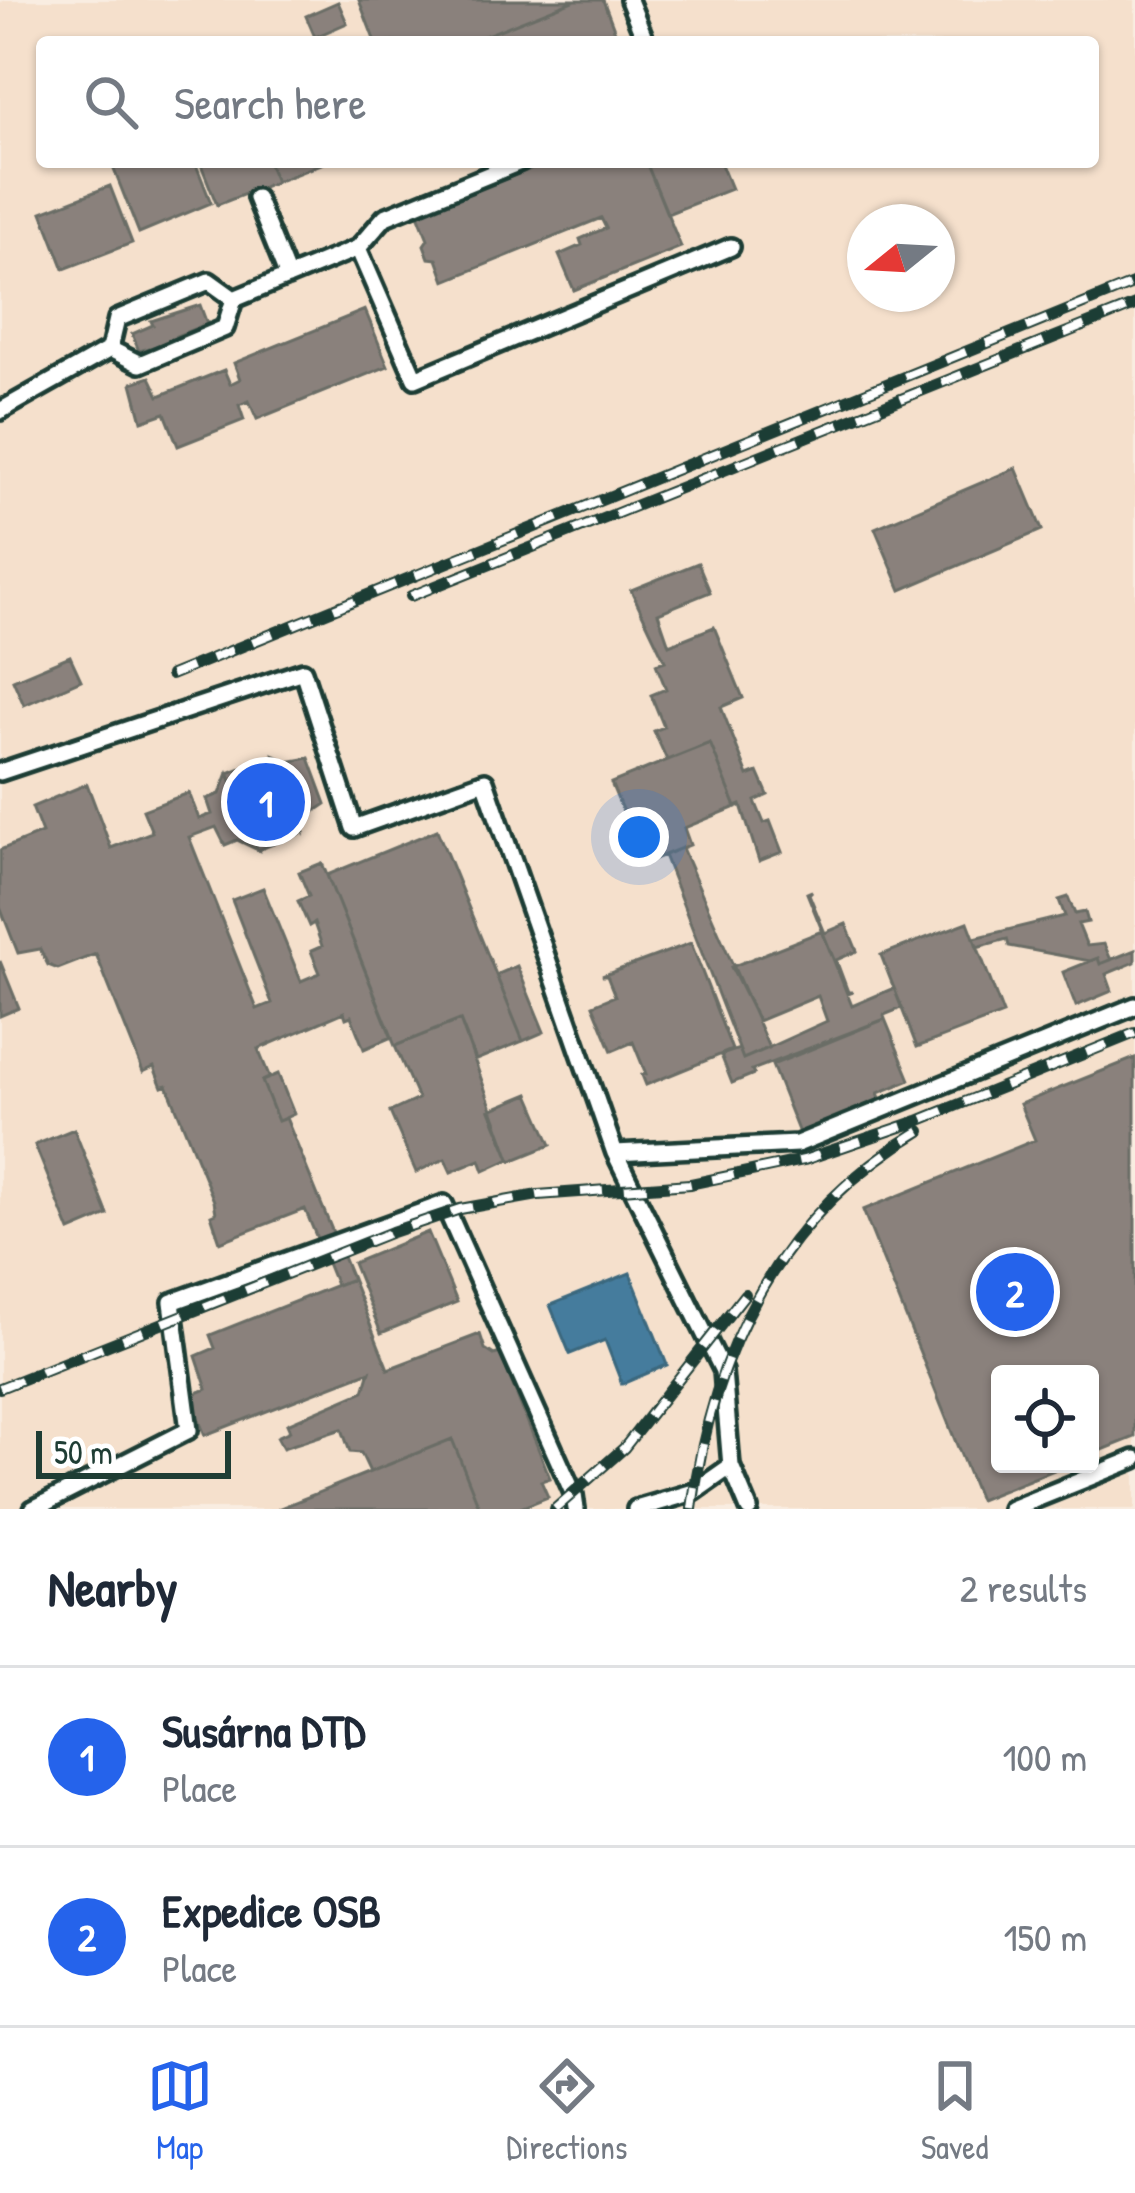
<!DOCTYPE html>
<html lang="en">
<head>
<meta charset="utf-8">
<style>
	:root { --surface:#fff; --page:#f6f6f7; --text:#1f2937; --muted:#747a83; --line:#e0e1e3; --accent:#2563eb }
	body { margin:0; font-family:"Patrick Hand",sans-serif; background:var(--page); color:var(--text) }
	.controls { position:absolute; right:36px; bottom:36px; display:grid; overflow:hidden; border-radius:12px; box-shadow:0 3px 9px #0004 }
	.controls button { width:108px; height:108px; display:grid; place-items:center; padding:0; border:0; border-bottom:3px solid var(--line); background:var(--surface); color:var(--text); font:60px sans-serif }
	.compass { position:absolute; left:847px; top:204px; width:108px; height:108px; border-radius:50%; background:var(--surface); box-shadow:0 3px 9px #0004; rotate:252deg }
	.scale { position:absolute; left:36px; bottom:30px; width:195px; box-sizing:border-box; padding-left:12px; border:6px solid #1f3d34; border-top:0; font-size:33px; line-height:42px; white-space:nowrap; color:#1f3d34; -webkit-text-stroke:9px #fff; paint-order:stroke }
	.you { position:absolute; left:639px; top:837px; width:42px; height:42px; margin:-30px; border:9px solid #fff; border-radius:50%; background:#1a73e8; box-shadow:0 0 0 18px #1a73e833 }
	.badge { display:grid; place-items:center; width:78px; height:78px; border-radius:50%; background:var(--accent); color:#fff; font-size:39px; font-weight:700 }
	.pin { position:absolute; translate:-50% -50%; border:6px solid #fff; box-shadow:0 3px 12px #0006 }
	.list { margin:0; padding:0; list-style:none }
	h2 { display:flex; justify-content:space-between; align-items:center; height:156px; margin:0; padding:0 48px; font-size:51px }
	h2 small { font-size:39px; font-weight:400; color:var(--muted) }
	.list li { display:grid; grid-template-columns:78px 1fr auto; gap:36px; align-items:center; box-sizing:border-box; height:180px; padding:0 48px; border-top:3px solid var(--line) }
	.list b { display:block; font-size:45px; white-space:nowrap }
	.list p { margin:0; font-size:39px; white-space:nowrap; color:var(--muted) }
	.list em { font-size:39px; font-style:normal; color:var(--muted) }
	.icon { flex:none; width:66px; height:66px; fill:none; stroke:currentColor; stroke-width:2; stroke-linecap:round; stroke-linejoin:round }
	.map { position:relative; flex:none; width:1135px; height:1509px; overflow:hidden }
	.search { position:absolute; background:var(--surface); box-shadow:0 3px 9px #0004; left:36px; right:36px; top:36px; height:132px; display:flex; align-items:center; gap:30px; box-sizing:border-box; padding:0 42px; border-radius:12px; color:var(--muted); font-size:45px }
	.sheet { height:516px; background:var(--surface) }
	nav { display:flex; justify-content:space-around; align-items:center; box-sizing:border-box; height:168px; border-top:3px solid var(--line); background:var(--surface); font-size:33px; color:var(--muted) }
	nav a { display:grid; justify-items:center; gap:6px }
	nav .on { color:var(--accent) }
	.map>svg:first-child { display:block }
</style>
</head>
<body>
<div class="map">
<svg width="1135" height="1509" viewBox="0 0 1135 1509">
	<rect width="100%" height="100%" fill="#f9ede1"/>
	<filter id="ink" filterUnits="userSpaceOnUse"><feTurbulence type="fractalNoise" baseFrequency=".00833" numOctaves="2"/><feDisplacementMap in="SourceGraphic" scale="24" xChannelSelector="R" yChannelSelector="G"/><feConvolveMatrix kernelMatrix="1 2 1 2 8 2 1 2 1" color-interpolation-filters="sRGB"/></filter>
	<g filter="url(#ink)">
		<!-- built -->
		<path fill="#f5e0cc" fill-rule="evenodd" d="M5,0H1135V1509H0V2ZM42,42H1093V162H42ZM865,222H937V294H865ZM1000,1374H1090V1464H1000Z"/>
		<!-- public -->
		<path fill="#457b9d" stroke="#3a687e" stroke-width="3" d="M630,1273L667,1365L622,1384L605,1340L570,1354L550,1305Z"/>
		<!-- industry -->
		<path fill="#8a817c" stroke="#6a6d66" stroke-width="3" d="M359,0H575L469,42H375Z
			M575,0H603L619,42H469Z
			M338,2L347,23L315,37L306,16Z
			M111,162H195L211,203L139,233Z
			M200,162H268L276,182L217,205Z
			M268,162H326L276,182Z
			M548,162H646L681,247L574,290L559,255L582,245L580,239L606,228L601,218L445,281L437,259L429,258L424,245L428,239L418,214Z
			M646,162H720L731,189L667,214Z
			M110,186L132,243L64,269L42,212Z
			M200,305L207,324L176,336L178,340L139,351L132,334L153,325L151,321Z
			M365,310L388,366L257,419L249,401L239,405L244,420L178,446L165,413L142,421L132,383L150,377L159,396L224,370L230,384L240,379L234,363Z
			M1016,468L1042,530L901,590L875,528Z
			M698,563L710,592L658,613L669,645L714,627L743,698L721,707L748,776L758,772L768,795L755,801L764,823L770,821L782,852L759,861L741,805L736,807L710,743L667,760L654,731L664,727L651,695L666,689L656,664L665,661L631,590Z
			M70,656L81,680L24,705L13,680Z
			M710,743L736,807L684,828L690,845L644,863L611,783Z
			M274,755L304,832L258,850L228,773Z
			M274,755L287,762L309,758L326,804L308,816L304,832Z
			M228,773L258,850L237,840L225,845L216,827L189,837L257,1009L272,1003L232,900L263,888L301,981L320,973L311,951L322,946L314,923L309,926L298,901L309,896L299,872L322,863L392,1037L364,1049L351,1016L346,1018L344,1012L258,1049L270,1078L262,1081L278,1121L286,1118L352,1279L336,1285L305,1209L220,1242L211,1215L216,1213L214,1201L167,1085L162,1087L154,1067L143,1072L96,954L58,969L48,965L40,949L18,953L0,907V850L42,833L32,807L87,784L111,848L152,832L143,810L189,793L199,819L212,814L207,799L220,794Z
			M437,830L523,1041L476,1060L460,1020L395,1046L327,875Z
			M682,848L769,1048L743,1059L664,855Z
			M812,891L809,894L825,933L846,924L857,951L836,960L848,992H853L848,994L807,893Z
			M1068,897L1075,914L1085,912L1088,922L1078,924L1087,946L1104,944L1111,960L1100,964L1098,958L1090,961L1009,946L1007,939L977,947L974,938L1065,916L1059,900Z
			M968,922L1003,1014L917,1047L881,955Z
			M822,931L852,1006L894,988L902,1008L884,1015L885,1019L752,1070L754,1074L732,1083L721,1055L739,1049L743,1059L827,1021L818,996L758,1021L731,967Z
			M691,943L732,1050L646,1085L642,1075L646,1074L633,1042L612,1051L593,1005L615,996L607,976H602Z
			M1135,950V962L1106,974L1112,991L1076,1006L1063,972L1098,958L1100,964Z
			M0,961L19,1008L0,1016Z
			M517,966L544,1032L523,1041L496,975Z
			M885,1019L910,1080L878,1093L881,1100L799,1133L772,1065Z
			M460,1020L510,1159L484,1171L480,1160L451,1172L445,1159L416,1172L390,1112L418,1099L395,1046Z
			M1135,1058V1437L1090,1455V1374H1000V1464H1069L979,1500L863,1210L1035,1140L1020,1104Z
			M278,1074L294,1114L278,1121L262,1081Z
			M529,1094L551,1145L511,1161L490,1110Z
			M74,1129L108,1215L70,1231L35,1145Z
			M428,1232L457,1302L381,1333L353,1263Z
			M352,1279L388,1369L480,1334L485,1349L494,1355L500,1353L550,1478L541,1481L548,1497L518,1509H480L452,1439L370,1472L361,1453L350,1452L342,1429L283,1448L277,1437L290,1431L287,1424L364,1391L370,1371L205,1435L189,1396L207,1389L196,1356L215,1348L210,1335Z
			M452,1439L480,1509H278L370,1472Z"/>
		<g fill="none" stroke-linecap="round" stroke-linejoin="round">
			<!-- service casing -->
			<g stroke="#1f3d34" stroke-width="24">
				<path id="service" d="M629,0L646,42
					M256,198L288,277
					M358,248L415,379L731,247
					M110,349L140,364L225,328L234,299L358,248L385,217L520,162
					M0,411L110,349L117,319L209,281L234,299
					M0,772L303,671L354,828L485,781L615,1153L797,1144L1135,1006
					M615,1153L723,1371L731,1466L749,1509
					M33,1509L189,1430L172,1302L444,1204L574,1495L576,1509
					M636,1509L694,1492L731,1466
					M1011,1509L1135,1459"/>
			</g>
			<!-- service -->
			<use href="#service" stroke="#fff" stroke-width="15"/>
			<!-- rail casing -->
			<g stroke="#1f3d34" stroke-width="12">
				<path id="rail" d="M411,596L1135,305
					M171,675L1135,283
					M0,1388L392,1232L460,1209L538,1195L690,1184L804,1160L918,1121L1135,1033
					M555,1509L624,1448L745,1294
					M692,1509C712,1349 778,1216 920,1131"/>
			</g>
			<!-- rail -->
			<use href="#rail" stroke="#fff" stroke-width="8" stroke-dasharray="22" stroke-linecap="butt"/>
		</g>
	</g>
</svg>
<div class="controls">
<button><svg class="icon" aria-label="locate" viewBox="0 0 24 24"><circle cx="12" cy="12" r="6"/><path d="M12 2v4M12 18v4M2 12h4M18 12h4"/></svg></button>
</div>
<svg class="compass" viewBox="-18 -18 36 36"><path d="M0-13l5 13h-10z" fill="#e53935"/><path d="M0 13l5-13h-10z" fill="#747a83"/></svg>
<div class="scale">50 m</div>
<div class="you"></div>
<div class="pin badge" style="left:266px;top:802px">1</div>
<div class="pin badge" style="left:1015px;top:1292px">2</div>
<div class="search"><svg class="icon" aria-label="search" viewBox="0 0 24 24"><circle cx="10" cy="10" r="6"/><path d="M15 15l6 6"/></svg>Search here</div>
</div>
<section class="sheet">
<h2>Nearby<small>2 results</small></h2>
<ul class="list">
<li><span class="badge">1</span><div><b>Susárna DTD</b><p>Place</p></div><em>100 m</em></li>
<li><span class="badge">2</span><div><b>Expedice OSB</b><p>Place</p></div><em>150 m</em></li>
</ul>
</section>
<nav>
<a class="on"><svg class="icon" aria-label="map" viewBox="0 0 24 24"><path d="M3 6l6-2 6 2 6-2v14l-6 2-6-2-6 2zM9 4v14M15 6v14"/></svg>Map</a>
<a><svg class="icon" aria-label="directions" viewBox="0 0 24 24"><path d="M12 3l9 9-9 9-9-9zM9 14v-3h6M13 9l2 2-2 2"/></svg>Directions</a>
<a><svg class="icon" aria-label="saved" viewBox="0 0 24 24"><path d="M7 4h10v16l-5-4-5 4z"/></svg>Saved</a>
</nav>
</body>
</html>
